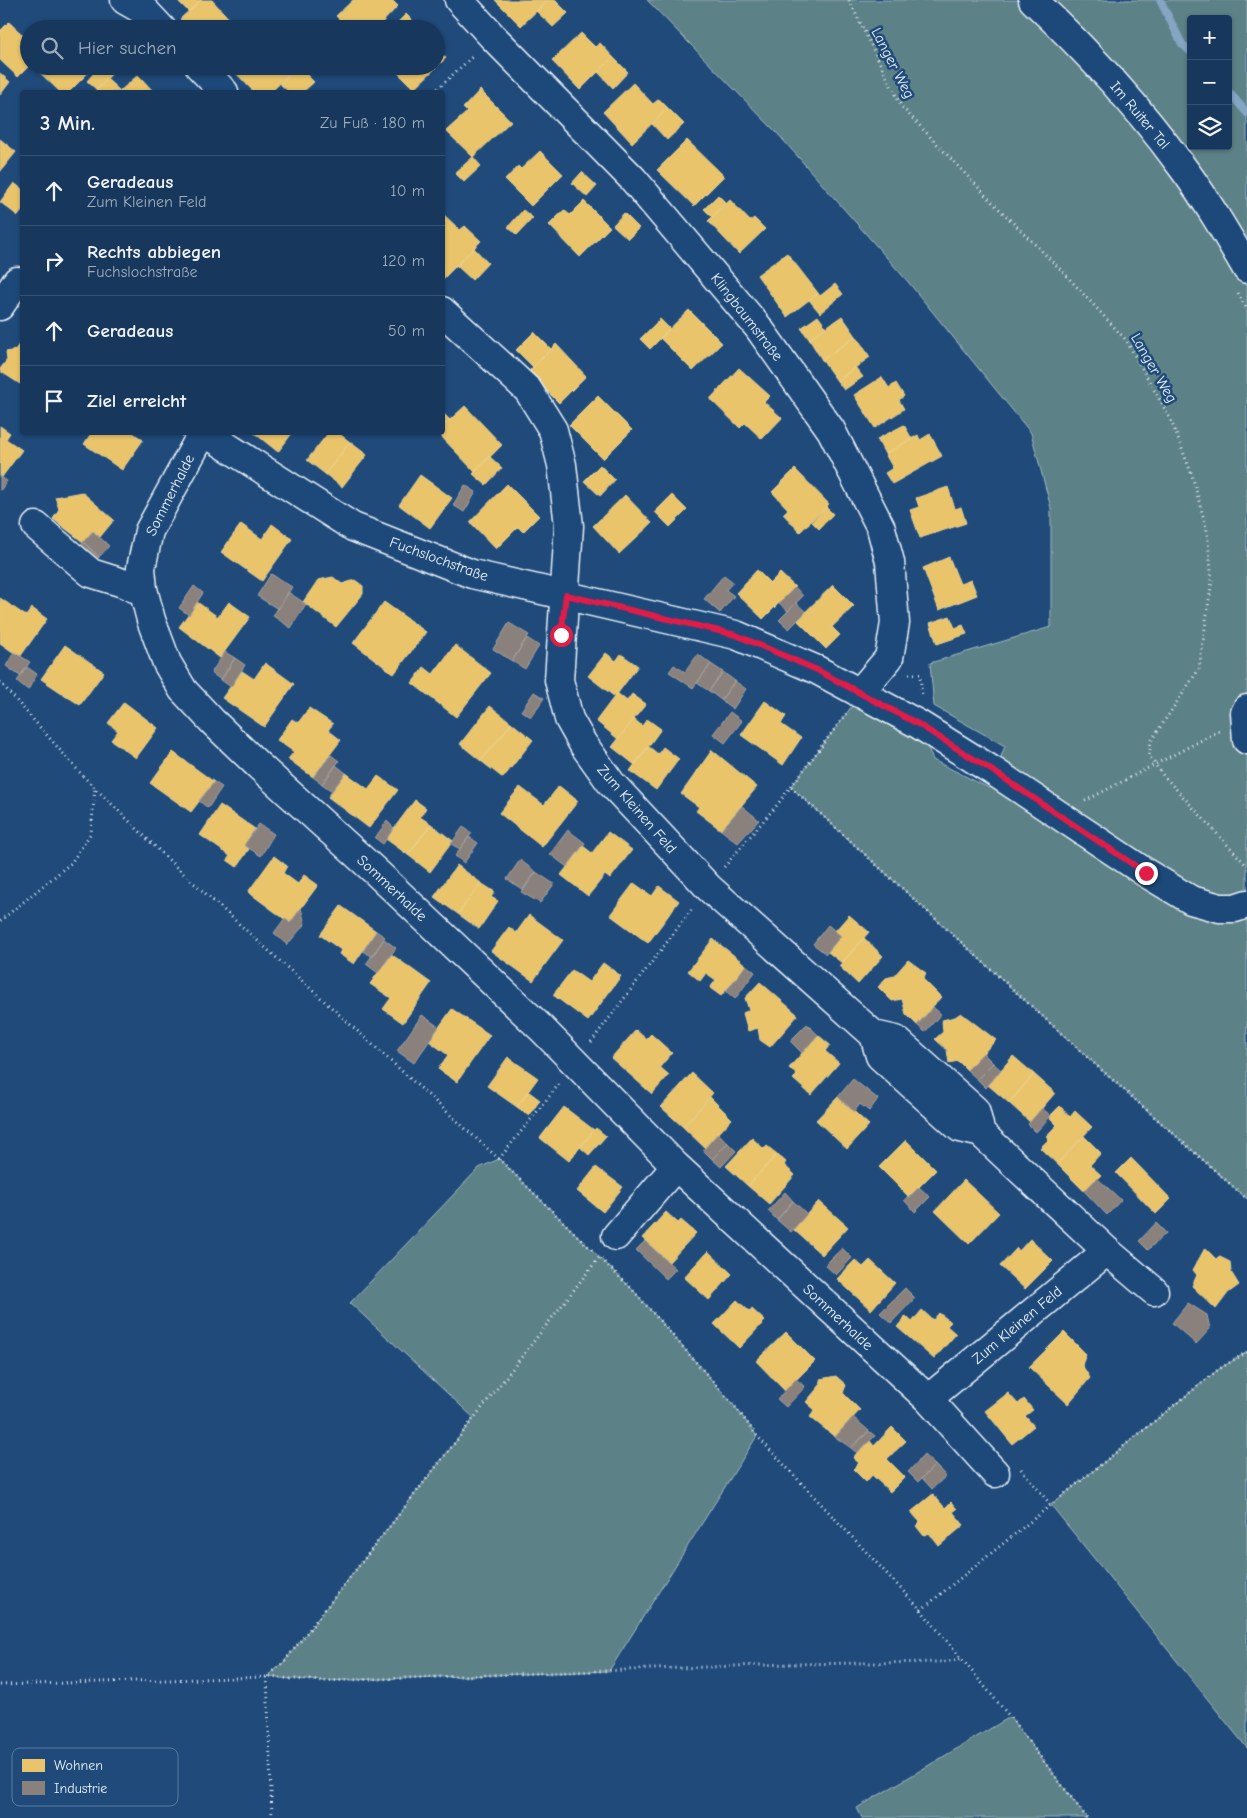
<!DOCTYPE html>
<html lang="de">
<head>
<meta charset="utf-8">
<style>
	:root { --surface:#17385c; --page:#244365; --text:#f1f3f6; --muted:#9eacbb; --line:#365272 }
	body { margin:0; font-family:"Comic Neue",sans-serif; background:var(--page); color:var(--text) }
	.controls { position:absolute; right:15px; top:15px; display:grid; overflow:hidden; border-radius:5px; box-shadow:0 1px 4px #0004 }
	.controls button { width:45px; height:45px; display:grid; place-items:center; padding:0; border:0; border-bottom:1px solid var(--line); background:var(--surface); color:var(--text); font:25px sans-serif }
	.stop { position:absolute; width:15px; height:15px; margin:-11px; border:4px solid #e11d48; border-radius:50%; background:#fff }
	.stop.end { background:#e11d48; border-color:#fff; box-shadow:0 1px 5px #0008 }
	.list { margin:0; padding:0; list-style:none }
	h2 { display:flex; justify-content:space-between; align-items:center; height:65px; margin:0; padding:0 20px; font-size:21px }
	h2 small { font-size:16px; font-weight:400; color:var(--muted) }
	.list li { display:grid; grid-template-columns:32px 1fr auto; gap:15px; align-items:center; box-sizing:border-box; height:70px; padding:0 20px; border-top:1px solid var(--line) }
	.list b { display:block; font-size:19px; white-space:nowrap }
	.list p { margin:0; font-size:16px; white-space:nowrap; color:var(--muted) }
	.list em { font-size:16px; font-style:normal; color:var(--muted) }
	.icon { flex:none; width:28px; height:28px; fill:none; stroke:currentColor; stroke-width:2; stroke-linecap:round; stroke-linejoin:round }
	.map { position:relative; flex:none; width:1247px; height:1818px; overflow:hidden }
	.search { position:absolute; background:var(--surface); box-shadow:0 1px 4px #0004; left:20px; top:20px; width:425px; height:55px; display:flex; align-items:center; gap:12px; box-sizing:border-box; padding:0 18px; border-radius:28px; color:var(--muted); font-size:19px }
	.panel { position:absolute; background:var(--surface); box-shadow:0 1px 4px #0004; left:20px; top:90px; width:425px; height:345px; border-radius:5px }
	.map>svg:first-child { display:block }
</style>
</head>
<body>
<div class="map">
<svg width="1247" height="1818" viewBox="0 0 1247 1818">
	<rect width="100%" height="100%" fill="#1f4a7a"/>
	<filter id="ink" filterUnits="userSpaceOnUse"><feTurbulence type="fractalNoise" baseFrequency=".02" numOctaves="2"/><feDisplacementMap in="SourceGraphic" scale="10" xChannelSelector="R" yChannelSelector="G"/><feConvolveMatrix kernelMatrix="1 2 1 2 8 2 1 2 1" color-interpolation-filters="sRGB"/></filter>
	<g filter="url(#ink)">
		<!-- green -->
		<path fill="#5c8186" stroke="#a2b9bf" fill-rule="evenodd" d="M647,0H1021L1145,134L1237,268L1247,287V1199L1097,1066L791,787L852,706L859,693L918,724L933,760L989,788L1005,746L934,706L930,663L1051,627V508L1031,433L909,283L777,133Z
			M1054,0H1247V243C1194,154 1129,71 1054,0ZM1191,19H1228V146H1191Z
			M499,1159L632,1289L737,1409L757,1436L609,1671L323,1681L267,1677L284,1662L474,1418L350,1303L479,1168Z
			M1247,1352V1748L1051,1505L1219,1369Z
			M1010,1717L1087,1818H862L857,1808Z"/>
		<!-- homes -->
		<path fill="#e9c46a" stroke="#e9d295" d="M177,0H201L189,12Z
			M201,0H212L234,24L229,29H189L180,19Z
			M353,0H392L398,6L376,29H349L336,16Z
			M495,0H548L521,26Z
			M548,0H555L568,13L553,27L536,11Z
			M406,14L414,22L408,29H391Z
			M9,22L29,41V66L18,77L0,60V31Z
			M581,33L595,47L600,43L613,57L580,90L552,61Z
			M436,48L446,58L414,89L391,66H436Z
			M613,57L628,72L613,88L598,72Z
			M33,66H95L69,92H60Z
			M100,66H111L115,70L97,90L87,81Z
			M235,66H298L271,92H254L232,69Z
			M298,66L314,82L303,92H289L280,84Z
			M0,73L10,82L0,95Z
			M138,75L154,92H119L120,91Z
			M107,79L120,91L119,92H94Z
			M633,83L653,104L659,99L668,108L632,143L603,112Z
			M480,90L511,121L473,157L446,131L467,112L463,108Z
			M668,108L684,124L667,140L652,124Z
			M0,139L16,152L0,172Z
			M687,140L724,176L694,206L657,170Z
			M540,151L563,174L531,206L505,180L518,166L521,169Z
			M473,157L481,166L464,182L455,173Z
			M582,172L597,186L587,197L572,183Z
			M14,183L22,189V211L18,216L0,202Z
			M718,195L726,203L712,217L704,209Z
			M730,200L750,221L754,218L765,229L739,254L708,221Z
			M584,201L610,227L580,257L549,225L564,210L570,215Z
			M523,210L533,218L517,235L508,227Z
			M442,213L460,230L465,226L481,241L442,280Z
			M624,213L639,228L628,239L613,225Z
			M474,248L488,263L472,280L457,266Z
			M787,253L818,293L787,317L757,275Z
			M835,284L843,294L820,313L809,300L818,293L820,296Z
			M689,310L722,343L693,371L660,338Z
			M818,316L826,327L809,339L801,328Z
			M842,316L856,336L822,360L809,339Z
			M660,319L670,329L650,349L640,339Z
			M534,332L551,349L533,367L516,350Z
			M856,336L870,357L837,381L822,360Z
			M22,340V380L20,384L0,371V369L7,360L6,352L15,350Z
			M556,344L586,376L559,403L528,372Z
			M855,367L863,377L844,390L837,381Z
			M739,368L770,396L764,402L782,418L762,439L745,423L740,428L710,399Z
			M882,377L889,388L896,383L904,396L899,400L904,409L875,428L854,395Z
			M598,396L632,430L603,459L569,425Z
			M465,406L502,445L475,472L437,432H442V427Z
			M442,412L450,420L442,427Z
			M904,425L912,439L885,454L877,439Z
			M0,426L10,433L6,439L22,450L2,477L0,476Z
			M92,432H132L143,440L122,470L84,444Z
			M253,432H293L278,452Z
			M329,432H337L350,442L325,474L307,460Z
			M930,434L942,456L892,484L885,473L893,468L885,454L918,435L920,440Z
			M350,442L367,455L342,487L325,474Z
			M489,456L502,468L486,485L473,474Z
			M600,465L615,480L600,496L584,481Z
			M795,469L829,504L800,532L783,514L788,509L772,492Z
			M420,475L452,498L430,528L399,505Z
			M507,484L539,516L523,532L518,527L496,549L470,522Z
			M948,487L955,509L961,507L966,523L920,538L910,510L919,507L916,498Z
			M82,492L114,520L100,537L93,531L83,542L53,519L59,509L55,497Z
			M625,495L652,523L619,554L593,526Z
			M672,495L687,510L670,527L655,512Z
			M826,507L833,514L819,529L812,522Z
			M241,524L262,539L272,524L292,539L262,581L221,552Z
			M949,557L960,584L971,580L977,595L939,610L923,568Z
			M757,570L770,583L780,573L795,587L763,619L736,593Z
			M333,577L342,584L355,580L363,586V594L336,627L303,602L318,580Z
			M833,585L854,606L832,627L840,635L826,649L797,620Z
			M0,598L26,616L32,608L47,619L20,657L0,643Z
			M197,602L218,617L229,602L250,617L220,658L179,627Z
			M384,602L426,632L394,674L353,643Z
			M950,616L955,628L963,625L967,634L937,644L930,623Z
			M65,645L104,672L80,705L41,679Z
			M455,645L491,673L456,717L412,683L424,667L433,674Z
			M606,653L616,661L621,654L638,666L615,697L588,676Z
			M265,663L294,684L264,727L222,698L242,671L254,679Z
			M617,693L627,701L632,694L646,704L618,739L596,721Z
			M765,701L786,716L781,724L801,738L783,765L741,735Z
			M124,702L158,728L136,758L111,740L118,731L108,723Z
			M490,706L512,723L481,761L460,744Z
			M309,708L333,724L328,730L341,740L313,777L288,759L294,752L277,740L292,719L298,723Z
			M634,719L642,726L647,719L661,729L635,765L612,747Z
			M512,723L533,740L503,778L481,761Z
			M648,746L658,754L663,747L679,759L656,790L630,771Z
			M712,750L757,787L721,830L696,811L699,807L681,794Z
			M173,752L214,782L191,812L150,783Z
			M346,773L368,789L378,776L398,790L369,828L328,797Z
			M559,786L578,801L542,847L499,813L520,787L544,805Z
			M415,800L426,808L420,817L431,824L408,855L386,839Z
			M220,805L255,829L244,845L249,849L237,867L227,860L230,856L200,835Z
			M431,824L453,841L430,872L408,855Z
			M608,832L632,850L610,879L605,875L588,896L561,875L583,846L592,853Z
			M274,856L287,866L283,873L298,884L304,875L318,885L290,923L248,892Z
			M457,865L481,883L458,914L434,897Z
			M481,883L495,892L491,897L498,901L479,929L458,914Z
			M634,883L652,896L659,886L679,901L648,943L610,915Z
			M341,906L376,931L354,964L339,954L341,950L320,935Z
			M529,915L563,940L533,981L491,951L509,927L516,933Z
			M849,915L869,932L842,963L828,952L841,936L835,931Z
			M864,938L883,956L858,984L839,966Z
			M713,939L746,965L721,996L710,988L716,980L706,973L700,981L688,971Z
			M391,954L431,983L403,1023L383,1009L391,998L370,984Z
			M908,960L926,973L923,979L941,997L917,1025L906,1014L902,999L892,1001L878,987L886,978L894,976Z
			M603,963L621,976L588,1021L553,995L572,970L589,982Z
			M760,982L798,1015L770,1047L760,1040L758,1028L748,1031L743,1013L749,1010L745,998Z
			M452,1009L490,1035L457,1082L438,1069L448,1055L429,1041Z
			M961,1013L996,1040L967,1070L958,1061L949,1063L947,1050L935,1039L943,1032L942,1020L955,1017Z
			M636,1030L646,1039L651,1034L672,1053L660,1067L669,1075L652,1094L611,1058Z
			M818,1035L830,1045L825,1051L839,1063L811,1095L793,1079L797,1075L789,1068Z
			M1013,1056L1034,1074L1009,1103L988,1085Z
			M508,1057L538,1078L517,1107L487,1086Z
			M692,1073L713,1093L683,1127L661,1107Z
			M1034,1074L1055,1093L1030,1122L1009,1103Z
			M528,1091L540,1100L529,1116L517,1107Z
			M710,1097L732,1119L705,1148L683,1127Z
			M838,1097L869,1125L847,1149L816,1120Z
			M1060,1106L1070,1117L1075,1111L1092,1127L1057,1164L1040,1148L1049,1139L1046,1136L1057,1125L1049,1117Z
			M564,1107L594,1130L569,1161L540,1138Z
			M596,1128L606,1136L589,1155L580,1147Z
			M1084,1136L1101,1153L1090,1165L1101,1175L1084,1191L1057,1164Z
			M752,1138L764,1149L767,1146L777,1154L748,1186L726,1166Z
			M906,1140L936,1170L909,1197L879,1167Z
			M777,1154L786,1162L784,1165L795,1175L769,1204L748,1186Z
			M1131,1158L1171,1199L1156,1214L1116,1173Z
			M596,1167L623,1187L603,1212L577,1191Z
			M964,1180L999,1213L969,1244L935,1211Z
			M819,1201L848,1227L822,1255L793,1229Z
			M666,1212L678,1223L681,1220L696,1233L669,1262L642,1238Z
			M1030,1239L1053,1261L1025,1289L1000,1266L1017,1248L1019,1251Z
			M1205,1248L1216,1259L1220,1257L1230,1262L1231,1272L1239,1285L1228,1293L1216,1309L1192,1286L1197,1275L1193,1270Z
			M708,1251L732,1274L709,1300L684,1277Z
			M855,1260L863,1267L870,1260L895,1283L871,1310L837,1279Z
			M737,1300L750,1312L752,1309L765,1321L739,1348L714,1324Z
			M922,1310L933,1320L939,1313L951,1322L947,1326L956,1334L934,1359L897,1327L906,1316L912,1322Z
			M786,1332L815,1361L785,1391L756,1361Z
			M1064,1332L1086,1354L1082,1365L1090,1378L1068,1404L1029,1367Z
			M836,1376L846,1385L843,1393L860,1410L835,1437L810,1417L815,1410L806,1402L821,1384L820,1379Z
			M1008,1393L1018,1404L1024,1399L1033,1410L1025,1416L1034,1426L1012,1444L985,1411Z
			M892,1427L906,1441L887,1459L905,1477L890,1492L872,1475L866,1482L853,1469L859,1463L853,1458L857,1453L870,1441L874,1446Z
			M933,1494L945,1508L951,1502L957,1509L953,1512L964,1525L939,1546L929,1533L924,1536L916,1526L920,1522L911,1512Z"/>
		<!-- industry -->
		<path fill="#8a817c" stroke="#a6a3a1" d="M0,476L7,481L0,491Z
			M465,485L476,492L464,512L453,505Z
			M93,531L109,546L99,557L83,542Z
			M83,542L99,557L91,566L74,550Z
			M271,574L292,587L278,609L257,596Z
			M724,575L733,582L726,590L734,596L720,613L704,599Z
			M194,586L203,593L189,615L179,608Z
			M795,587L803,596L788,611L779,603Z
			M288,592L306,604L291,628L273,616Z
			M796,603L806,612L789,629L779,620Z
			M509,623L529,635L512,661L493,649Z
			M527,638L539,646L525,669L512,661Z
			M14,652L30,662L20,676L6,666Z
			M225,652L235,658L221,680L211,673Z
			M698,654L711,664L693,688L669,672L674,665L685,672Z
			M235,658L245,665L231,687L221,680Z
			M711,664L723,672L709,691L697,683Z
			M27,667L37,674L28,690L17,681Z
			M723,672L735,681L721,700L709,691Z
			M735,681L746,689L733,709L721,700Z
			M534,692L544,698L531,717L521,711Z
			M730,712L742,721L725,743L713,734Z
			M331,755L339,761L322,784L313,777Z
			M336,765L346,773L332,791L322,784Z
			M214,782L222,787L208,808L199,801Z
			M742,806L759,820L738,843L721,830Z
			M387,821L394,828L383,844L375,838Z
			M259,824L274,834L261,856L244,845Z
			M463,827L472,833L460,849L451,844Z
			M568,830L585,843L567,867L550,854Z
			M469,837L478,843L464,863L455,856Z
			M520,860L536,872L523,890L507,879Z
			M536,872L554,884L540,903L521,892Z
			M301,908L305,924L287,945L274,933L285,918L290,923Z
			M828,925L841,936L826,954L813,944Z
			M376,931L385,937L372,957L363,951Z
			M384,939L396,948L378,973L366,964Z
			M746,965L755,972L735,999L726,991Z
			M933,1007L941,1014L925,1032L917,1025Z
			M422,1015L439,1027L414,1063L397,1051Z
			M807,1024L818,1035L802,1053L790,1041Z
			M983,1053L993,1063L977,1079L967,1070Z
			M993,1063L1001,1070L986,1088L977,1079Z
			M853,1079L878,1099L869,1111L860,1104L854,1112L838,1097Z
			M1042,1108L1051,1116L1036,1132L1028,1124Z
			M718,1133L728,1143L712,1159L703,1150Z
			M728,1143L736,1151L721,1167L712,1159Z
			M1097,1178L1121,1200L1107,1215L1084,1191Z
			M919,1187L930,1197L915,1212L904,1200L908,1196L909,1197Z
			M785,1192L793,1201L777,1220L768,1211Z
			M793,1201L807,1214L791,1232L777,1220Z
			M1156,1223L1166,1233L1148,1250L1139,1241Z
			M645,1241L676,1269L666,1279L636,1250Z
			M842,1248L852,1258L836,1275L825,1265Z
			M905,1288L915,1298L891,1323L880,1313Z
			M1188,1303L1207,1315L1210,1329L1196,1344L1172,1323Z
			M796,1379L805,1387L786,1407L777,1399Z
			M853,1417L869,1431L851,1448L835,1437Z
			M869,1431L875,1436L857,1453L851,1448Z
			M924,1455L935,1465L918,1482L908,1472Z
			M935,1465L946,1476L932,1489L922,1478Z"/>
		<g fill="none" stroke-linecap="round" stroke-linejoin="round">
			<!-- stream -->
			<path stroke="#86a5c3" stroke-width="8" d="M1160,0L1182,44L1191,52
				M1228,91L1247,113"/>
			<!-- minor casing -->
			<g stroke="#e8f1f8" stroke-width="31">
				<path id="minor" d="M125,0L146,12L162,29
					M459,0L493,37L633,179L758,327L831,430L881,528L890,562L895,623L889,658L859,693
					M1033,0C1086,50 1137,105 1180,164C1205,197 1226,233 1247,269
					M199,66L224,92
					M0,306L17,281
					M442,311L528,390L553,430L562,465L569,526L559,680L569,719L583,744L611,783L709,888L874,1035L896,1040L975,1110L981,1133
					M203,432L149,531L141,568L143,589L151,620L167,663L183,690L213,722L259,766L375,871L541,1028L676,1166L928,1399L995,1473
					M204,432L353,527L472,574L736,635L817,670L918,724L993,771L1146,873L1191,900L1220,908H1235L1247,904
					M36,526L91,573L123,583L134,588L143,589
					M1247,709L1245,713L1247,740
					M874,1035L880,1056L960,1128L981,1133L1107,1251L1154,1291
					M616,1236L676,1166
					M928,1399L1107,1251"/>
			</g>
			<!-- path -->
			<path stroke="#e8f1f8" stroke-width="3" stroke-dasharray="1 4" stroke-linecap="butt" d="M849,0L901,106L992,202L1063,272L1126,340L1170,418L1192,475L1207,531L1212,580L1199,669L1151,741L1149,756L1162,774L1247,866
				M434,92L474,55
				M1238,293L1247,310
				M909,674H920L922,697
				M0,682L83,776L175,866L499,1159L593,1251
				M791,787L1097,1066L1247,1199
				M1085,801L1219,731
				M724,867L777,805L846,714
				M0,921L71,863L91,833L95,788
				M591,1042L693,908
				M499,1159L560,1083
				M601,1259L632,1289L737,1409L757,1436L921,1610L1010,1717L1087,1818
				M1021,1469L1051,1505
				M921,1610L1219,1369L1247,1352
				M0,1685L267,1677L323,1681L790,1664L942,1662L962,1659
				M272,1818L267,1677L284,1662L601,1255"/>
			<!-- minor -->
			<use href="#minor" stroke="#1f4a7a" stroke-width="28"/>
		</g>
	</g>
	<g fill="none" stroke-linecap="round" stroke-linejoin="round" filter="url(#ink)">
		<!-- route -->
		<path stroke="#e11d48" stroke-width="6" d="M561,635L566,595L736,635L817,670L918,724L993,771L1146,873"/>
	</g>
	<g text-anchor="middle" stroke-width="5" stroke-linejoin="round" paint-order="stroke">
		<!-- street labels -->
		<g font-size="15" fill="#e8f1f8" stroke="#1f4a7a">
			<text transform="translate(893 63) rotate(63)" y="5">Langer Weg</text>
			<text transform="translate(1140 115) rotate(50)" y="5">Im Ruiter Tal</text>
			<text transform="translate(747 317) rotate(52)" y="5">Klingbaumstraße</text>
			<text transform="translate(1154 368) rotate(60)" y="5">Langer Weg</text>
			<text transform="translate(170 495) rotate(-63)" y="5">Sommerhalde</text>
			<text transform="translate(439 559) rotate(20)" y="5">Fuchslochstraße</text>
			<text transform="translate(637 809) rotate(49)" y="5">Zum Kleinen Feld</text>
			<text transform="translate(392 888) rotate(43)" y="5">Sommerhalde</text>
			<text transform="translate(838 1317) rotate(43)" y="5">Sommerhalde</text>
			<text transform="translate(1017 1325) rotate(-40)" y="5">Zum Kleinen Feld</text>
		</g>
	</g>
	<!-- legend -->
	<rect x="12" y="1748" width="166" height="58" rx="8" fill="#1f4a7a" stroke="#5b7ca0" stroke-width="1"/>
	<rect x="22" y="1759" width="23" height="13" fill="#e9c46a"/>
	<rect x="22" y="1781" width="23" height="14" fill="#8a817c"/>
	<g font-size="14" fill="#e8f1f8">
		<text x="54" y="1770">Wohnen</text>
		<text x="54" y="1793">Industrie</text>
	</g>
</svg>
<div class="controls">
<button>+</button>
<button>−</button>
<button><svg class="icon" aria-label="layers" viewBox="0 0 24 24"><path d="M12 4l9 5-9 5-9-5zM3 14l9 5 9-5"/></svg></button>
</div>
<div class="stop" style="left:561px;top:635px"></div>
<div class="stop end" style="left:1146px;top:873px"></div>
<div class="search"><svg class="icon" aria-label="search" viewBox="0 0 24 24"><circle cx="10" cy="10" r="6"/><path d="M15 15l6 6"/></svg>Hier suchen</div>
<section class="panel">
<h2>3 Min.<small>Zu Fuß · 180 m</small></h2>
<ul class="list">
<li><svg class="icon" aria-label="ahead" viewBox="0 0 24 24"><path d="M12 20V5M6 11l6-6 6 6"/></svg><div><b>Geradeaus</b><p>Zum Kleinen Feld</p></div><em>10 m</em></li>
<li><svg class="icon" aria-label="right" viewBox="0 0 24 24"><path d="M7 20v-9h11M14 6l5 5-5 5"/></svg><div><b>Rechts abbiegen</b><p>Fuchslochstraße</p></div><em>120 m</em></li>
<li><svg class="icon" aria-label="ahead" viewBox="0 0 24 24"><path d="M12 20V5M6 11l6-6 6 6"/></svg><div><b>Geradeaus</b></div><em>50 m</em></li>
<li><svg class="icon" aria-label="arrive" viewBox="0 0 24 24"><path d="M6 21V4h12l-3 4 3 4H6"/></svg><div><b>Ziel erreicht</b></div></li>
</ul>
</section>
</div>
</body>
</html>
